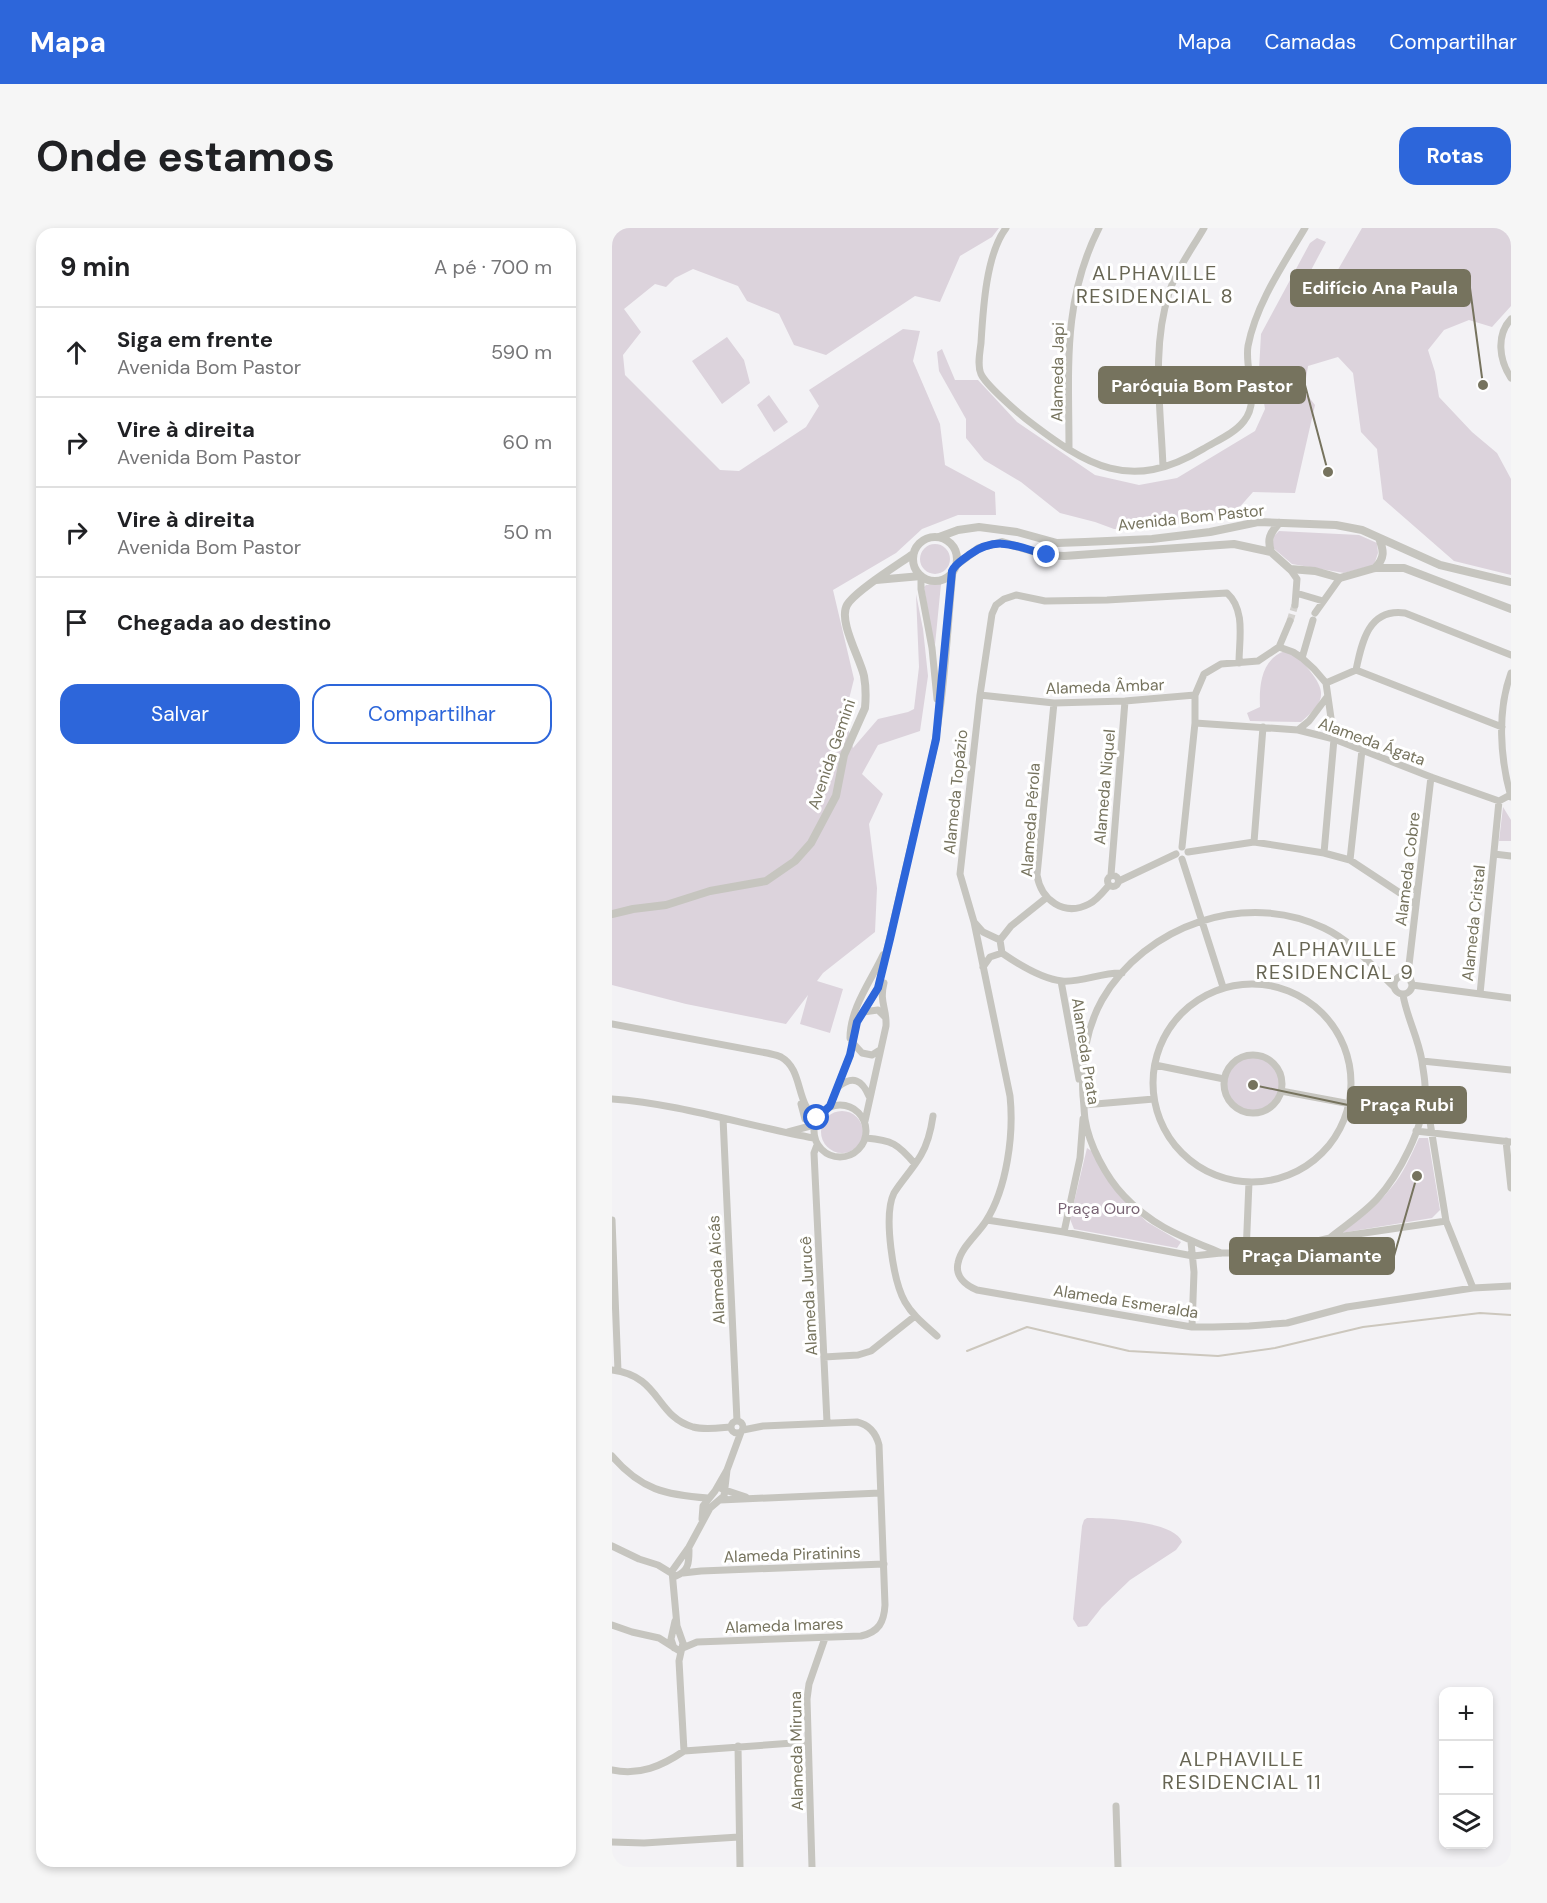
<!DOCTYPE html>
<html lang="pt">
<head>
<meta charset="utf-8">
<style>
	:root { --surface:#fff; --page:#f6f6f6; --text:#202124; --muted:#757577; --line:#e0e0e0; --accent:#2d66da }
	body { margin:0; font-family:"DM Sans",sans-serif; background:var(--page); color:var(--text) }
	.controls { position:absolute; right:18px; bottom:18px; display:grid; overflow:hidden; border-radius:12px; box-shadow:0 3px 9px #0003 }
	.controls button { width:54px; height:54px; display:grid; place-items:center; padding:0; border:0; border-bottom:2px solid var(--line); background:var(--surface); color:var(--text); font:30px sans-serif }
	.stop { position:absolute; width:18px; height:18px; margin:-14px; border:4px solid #2d66da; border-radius:50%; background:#fff }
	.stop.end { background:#2d66da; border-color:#fff; box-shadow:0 2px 6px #0008 }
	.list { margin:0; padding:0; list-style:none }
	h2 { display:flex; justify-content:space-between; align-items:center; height:78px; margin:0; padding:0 24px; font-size:26px }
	h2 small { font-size:20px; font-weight:400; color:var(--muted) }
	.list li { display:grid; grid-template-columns:39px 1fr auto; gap:18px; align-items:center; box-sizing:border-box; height:90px; padding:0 24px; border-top:2px solid var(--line) }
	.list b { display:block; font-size:22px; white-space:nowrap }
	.list p { margin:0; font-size:20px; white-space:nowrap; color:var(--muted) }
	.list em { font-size:20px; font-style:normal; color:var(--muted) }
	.actions { display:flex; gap:12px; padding:18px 24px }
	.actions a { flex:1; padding:14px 0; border:2px solid var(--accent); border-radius:18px; text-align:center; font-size:21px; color:var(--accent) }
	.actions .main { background:var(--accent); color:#fff }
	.icon { flex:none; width:33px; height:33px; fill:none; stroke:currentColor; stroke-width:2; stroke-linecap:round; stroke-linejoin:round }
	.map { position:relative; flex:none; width:899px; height:1639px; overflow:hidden; border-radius:18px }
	header { display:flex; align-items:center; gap:36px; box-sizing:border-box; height:84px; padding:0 30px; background:var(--accent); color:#fff }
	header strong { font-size:28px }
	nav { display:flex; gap:33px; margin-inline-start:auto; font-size:21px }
	.intro { display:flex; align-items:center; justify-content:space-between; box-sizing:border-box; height:144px; padding:0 36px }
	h1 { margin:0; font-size:42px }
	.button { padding:15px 27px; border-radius:18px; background:var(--accent); color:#fff; font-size:21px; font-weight:700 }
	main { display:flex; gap:36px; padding:0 36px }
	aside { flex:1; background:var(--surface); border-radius:18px; box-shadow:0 3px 9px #0003 }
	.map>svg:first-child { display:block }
</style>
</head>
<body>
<header>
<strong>Mapa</strong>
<nav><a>Mapa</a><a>Camadas</a><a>Compartilhar</a></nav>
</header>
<div class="intro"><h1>Onde estamos</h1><a class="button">Rotas</a></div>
<main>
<aside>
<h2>9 min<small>A pé · 700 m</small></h2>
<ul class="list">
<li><svg class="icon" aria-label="ahead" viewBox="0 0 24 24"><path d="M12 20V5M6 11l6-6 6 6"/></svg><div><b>Siga em frente</b><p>Avenida Bom Pastor</p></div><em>590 m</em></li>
<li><svg class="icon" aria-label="right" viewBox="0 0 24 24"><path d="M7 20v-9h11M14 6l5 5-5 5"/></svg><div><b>Vire à direita</b><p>Avenida Bom Pastor</p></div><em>60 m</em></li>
<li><svg class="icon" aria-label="right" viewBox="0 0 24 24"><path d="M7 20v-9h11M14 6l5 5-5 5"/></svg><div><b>Vire à direita</b><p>Avenida Bom Pastor</p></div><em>50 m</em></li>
<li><svg class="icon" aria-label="arrive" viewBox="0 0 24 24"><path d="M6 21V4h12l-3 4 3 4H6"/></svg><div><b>Chegada ao destino</b></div></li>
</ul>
<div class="actions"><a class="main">Salvar</a><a>Compartilhar</a></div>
</aside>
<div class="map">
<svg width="899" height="1639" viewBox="0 0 899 1639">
	<rect width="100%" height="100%" fill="#f3f2f5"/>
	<!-- green -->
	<path fill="#dcd3dc" d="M0,0H387L380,9L348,28L328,74L303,68L214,127L182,117L167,86L135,73L126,58L81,41L63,50L54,59L43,56L12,81L29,104L11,127L13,147L108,242L127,243L194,199L207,178L197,162L291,101L308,103L301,133L328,196L333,237L383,264L384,287H346L310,301L284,325L221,362L242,451L233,487L241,520L266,491L296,484L302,481L307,439L304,366L311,401L316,448L308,503L266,517L250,546L271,566L257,596L265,660L263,704L211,745L205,753L231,761L218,805L188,796L196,767L174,796L74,776L0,757Z
		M750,0H899V78L880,99L857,92L832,102L816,122L823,144L827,169L860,204L885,225L899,251V347L842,333L771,271L765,221L749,204L741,145L726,129L696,138L692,163L703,177L683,265L641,264L625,282L570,296L540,300L502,301L483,294L448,285L409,254L372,232L354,210V191L327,143L325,124L330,121L343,152H366L405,194L483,247L527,257L565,250L643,203L653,181L647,142L649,106L698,15L705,10L714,14L697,46L703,55L720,52Z
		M115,109L132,132L138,155L110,176L80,133Z
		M157,167L176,194L162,204L145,177Z
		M667,303L747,307L765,315L766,325L762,337L732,345L680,336L660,319L662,308Z
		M308 331a15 15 0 1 1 30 0a15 15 0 1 1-30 0Z
		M329,356L323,417L321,413L312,359L314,357Z
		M673,423C686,427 690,433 698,443C717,467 710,475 689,494L638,493L635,485L648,479C647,458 649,431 673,423Z
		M891,579L899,592V613H887Z
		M614 856a27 27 0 1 1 54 0a27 27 0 1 1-54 0Z
		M209 904a21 21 0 1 1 42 0a21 21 0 1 1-42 0Z
		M807,910H816L828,982L820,990L729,1005C746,991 765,978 779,960C792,945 799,927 807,910Z
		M475,920L481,924L515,975L535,994L569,1014L565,1020L462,1001L458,991Z
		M475,1290C495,1290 563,1293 570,1314L564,1322L518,1352L490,1379L475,1398L466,1399L461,1391L470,1298L472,1292Z"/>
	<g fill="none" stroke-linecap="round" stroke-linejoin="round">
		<!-- stream -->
		<path stroke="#ccc7bd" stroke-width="2" d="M355,1123L415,1099L517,1123L606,1128L663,1120L751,1099L868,1085L899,1087"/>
		<!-- minor-tunnel -->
		<path stroke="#d4d2cf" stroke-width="7" stroke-dasharray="7 3.5" stroke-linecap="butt" d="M678,393L683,377"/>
		<!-- minor -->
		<path stroke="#c6c5bf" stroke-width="7" d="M394,0C374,26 371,82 369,115C368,124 365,137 369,146C374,157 404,183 414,191C475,238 518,265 591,221C604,213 622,206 632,193C649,172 632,143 636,118C644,76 671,37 693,0
			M899,91C884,107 887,132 899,150
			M457,221C457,141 450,73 487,0
			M551,239C549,182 539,121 557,65C564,42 580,21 592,0
			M678,341L685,351L683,377
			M309,348V361L320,420L325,471
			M684,365L711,373
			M703,385L728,350
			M667,419L678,393
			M690,430L701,392
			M627,435C627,412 634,382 615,365L495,372L433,373L404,367L392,371L384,377L380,386L368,467L348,646L362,694L398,868C402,906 395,960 374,993C366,1006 349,1019 346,1035C343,1048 353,1057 365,1062L550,1094L580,1099H601L637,1098L675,1095L735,1079L861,1060L899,1058
			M744,442L890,499
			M899,445C885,483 888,530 899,569
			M714,455L744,442C750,413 757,380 793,385L899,427
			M368,467L442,475L513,473L583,467
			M442,475L425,647C429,672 452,689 477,676C485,672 491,664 497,657
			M583,495L686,502L722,511L819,549L887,573
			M686,502L697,493L715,469
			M642,614L651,499
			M570,619L583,495V467L592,446L609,436L646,433L667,419L681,424L690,430L702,441L714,455L722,511L712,625
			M576,624L642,614L712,625L738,632L788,665L804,677
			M882,626L899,628
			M570,631L611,759
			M738,632L750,522
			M499,647L513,473
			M495.5 653a5.5 5.5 0 1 1 11 0a5.5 5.5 0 1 1-11 0Z
			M507,653L564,626
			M788,665L806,660
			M363,695L371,704L388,712L390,725C406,736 431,751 450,753C469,755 490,744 510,745
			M388,712L399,698L434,670
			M371,739L378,729L390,725
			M782 757a9 9 0 1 1 18 0a9 9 0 1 1-18 0Z
			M449,753L467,851
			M799,754L797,737L819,549
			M541 855a99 99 0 1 1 198 0a99 99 0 1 1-198 0Z
			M800,757L899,770
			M868,766L887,573L898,567
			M251,784L266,782L273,789
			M0,796L155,825C159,826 165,827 169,829C192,842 183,877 205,890
			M238,810C238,780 259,753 271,727
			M240,814L250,825L260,827L268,822
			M612 856a29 29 0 1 1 58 0a29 29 0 1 1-58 0Z
			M810,833L899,842
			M543,837L612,851
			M226,859C241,847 250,852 257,868
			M669,863L808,889
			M814,869L834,993L861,1060
			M0,871C69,876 135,898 202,910
			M189,876L193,891L203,895
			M202 903a26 26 0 1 1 52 0a26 26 0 1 1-52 0Z
			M472,877L542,871
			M218,878L238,827L245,794L266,760L312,562C332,492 334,416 341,343
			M321,888C319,902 316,915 309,927C301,941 290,952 282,965C271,987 281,1053 293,1074C301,1088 313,1097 325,1108
			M111,890L125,1193
			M253,893L274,798C275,780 267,775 272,755
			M804,903L899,914
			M176,904L202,897
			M254,910C280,912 286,916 303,936
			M894,913L899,960
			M205,917L202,925L215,1194
			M0,992L6,1143
			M375,992L452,1004L581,1028L609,1025H653L718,1010L834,993
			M452,1004L468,930L471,891
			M719,1009C734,997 751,986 765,971C787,947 812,899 813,865C814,854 811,843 810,833C806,809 795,790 791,767
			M579,1014L582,1044L580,1099
			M609,1025C571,1009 541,999 512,968C494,949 477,917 473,891C472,884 472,876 471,868C469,836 474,801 490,772C533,697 634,662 712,700C741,714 759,737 781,758
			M634,1026L637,954
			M212,1129L246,1127L259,1123L303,1088
			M0,1142C49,1148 43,1188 81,1199C93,1202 106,1200 118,1199
			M119 1199a6 6 0 1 1 12 0a6 6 0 1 1-12 0Z
			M0,1228C29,1262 54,1267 96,1270
			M110,1261L134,1269
			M108,1272L268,1265
			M90,1291L91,1278L103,1263L115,1242L129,1204
			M0,1318L27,1331L46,1337L64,1348C77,1343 77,1334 77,1322
			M71,1345L89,1343L272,1336
			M0,1397L20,1404L47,1410L66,1422L85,1414L249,1408C267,1404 272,1394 273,1377L267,1217C264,1205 258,1197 245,1194L151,1198L131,1202
			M62,1420L59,1411L63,1393
			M126,1518L128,1639
			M72,1523L67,1433L71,1415L65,1398L60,1343L77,1319L98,1280L112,1268L115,1242
			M0,1542C27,1548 50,1538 72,1523L195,1514
			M504,1578L506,1639
			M0,1614L32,1615L127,1609
			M200,1639L195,1471L197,1456L213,1410"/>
		<!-- tertiary -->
		<path stroke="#c6c5bf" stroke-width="8" d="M327,309L346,302L367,299L405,304L445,315L473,314L540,311L598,304L646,294L724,297L750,302L828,337L899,354
			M301 331a22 22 0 1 1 44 0a22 22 0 1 1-44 0Z
			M659,324C655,311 658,305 667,295
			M344,337L367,320L390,314L434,327L452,328L622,316L659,324L678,341L703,343L728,350L763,340H792L899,381
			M763,340C773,330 772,323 767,310
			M264,352L309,348
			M0,686L21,681L54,677L98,663L154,653L183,633L199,615L224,568L232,527L253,480C254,469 254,459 252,448C248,430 226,393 235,377C243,363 287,336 301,326"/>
	</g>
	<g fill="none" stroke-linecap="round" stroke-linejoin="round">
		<!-- route -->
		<path stroke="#2d66da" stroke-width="8" d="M205,890L218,878L238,827L245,794L266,760L278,711L324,511L340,343C344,335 351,332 357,327C386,306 405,319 435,327"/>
	</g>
	<g text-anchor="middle" stroke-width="6" stroke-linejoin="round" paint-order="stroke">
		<!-- street labels -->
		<g font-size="16" fill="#76735e" stroke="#fff">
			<text transform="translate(445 144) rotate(-89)" y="6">Alameda Japi</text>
			<text transform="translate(579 289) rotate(-6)" y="6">Avenida Bom Pastor</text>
			<text transform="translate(493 458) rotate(-2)" y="6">Alameda Âmbar</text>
			<text transform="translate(760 513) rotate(20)" y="6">Alameda Ágata</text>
			<text transform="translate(219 526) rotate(-71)" y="6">Avenida Gemini</text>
			<text transform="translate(492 559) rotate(-85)" y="6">Alameda Niquel</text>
			<text transform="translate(343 564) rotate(-84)" y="6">Alameda Topázio</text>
			<text transform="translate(418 592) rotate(-86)" y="6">Alameda Pérola</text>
			<text transform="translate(795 641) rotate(-83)" y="6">Alameda Cobre</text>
			<text transform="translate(861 695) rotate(-84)" y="6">Alameda Cristal</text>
			<text transform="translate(474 823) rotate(81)" y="6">Alameda Prata</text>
			<text transform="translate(104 1042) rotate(-93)" y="6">Alameda Aicás</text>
			<text transform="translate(196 1068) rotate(-93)" y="6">Alameda Jurucê</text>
			<text transform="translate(514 1073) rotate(9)" y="6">Alameda Esmeralda</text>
			<text transform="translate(180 1326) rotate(-2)" y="6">Alameda Piratinins</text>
			<text transform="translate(172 1397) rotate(-2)" y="6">Alameda Imares</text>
			<text transform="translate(184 1523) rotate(-91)" y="6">Alameda Miruna</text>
		</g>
		<!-- park labels -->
		<g font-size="16" fill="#796474" stroke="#fff">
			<text x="487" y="986">Praça Ouro</text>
		</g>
		<!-- quarter labels -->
		<g font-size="20" letter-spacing="1.5" fill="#676553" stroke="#fff">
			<text x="543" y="52">ALPHAVILLE<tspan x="543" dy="23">RESIDENCIAL 8</tspan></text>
			<text x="723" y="728">ALPHAVILLE<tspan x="723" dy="23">RESIDENCIAL 9</tspan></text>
			<text x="630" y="1538">ALPHAVILLE<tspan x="630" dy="23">RESIDENCIAL 11</tspan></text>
		</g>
	</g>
	<!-- callouts -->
	<path fill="none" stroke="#76735e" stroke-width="2" d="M871 157L858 60M716 244L693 157M641 857L736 877M805 948L782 1028"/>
	<g fill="#76735e" stroke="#fff" stroke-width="2">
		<circle cx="871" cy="157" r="6"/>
		<circle cx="716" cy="244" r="6"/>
		<circle cx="641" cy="857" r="6"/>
		<circle cx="805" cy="948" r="6"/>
	</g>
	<g fill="#76735e" stroke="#76735e" stroke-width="2">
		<rect x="679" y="42" width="179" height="36" rx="6"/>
		<rect x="487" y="139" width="206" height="36" rx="6"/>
		<rect x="736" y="859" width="118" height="36" rx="6"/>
		<rect x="618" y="1010" width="164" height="36" rx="6"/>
	</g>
	<g font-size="18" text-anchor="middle" font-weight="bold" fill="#fff">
		<text x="768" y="66">Edifício Ana Paula</text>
		<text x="590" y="164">Paróquia Bom Pastor</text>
		<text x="795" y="883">Praça Rubi</text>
		<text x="700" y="1034">Praça Diamante</text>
	</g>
</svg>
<div class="controls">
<button>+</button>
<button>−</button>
<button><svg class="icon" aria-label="layers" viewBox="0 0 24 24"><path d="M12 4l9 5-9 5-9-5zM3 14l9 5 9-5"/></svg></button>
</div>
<div class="stop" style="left:205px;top:890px"></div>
<div class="stop end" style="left:435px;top:327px"></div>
</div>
</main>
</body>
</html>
